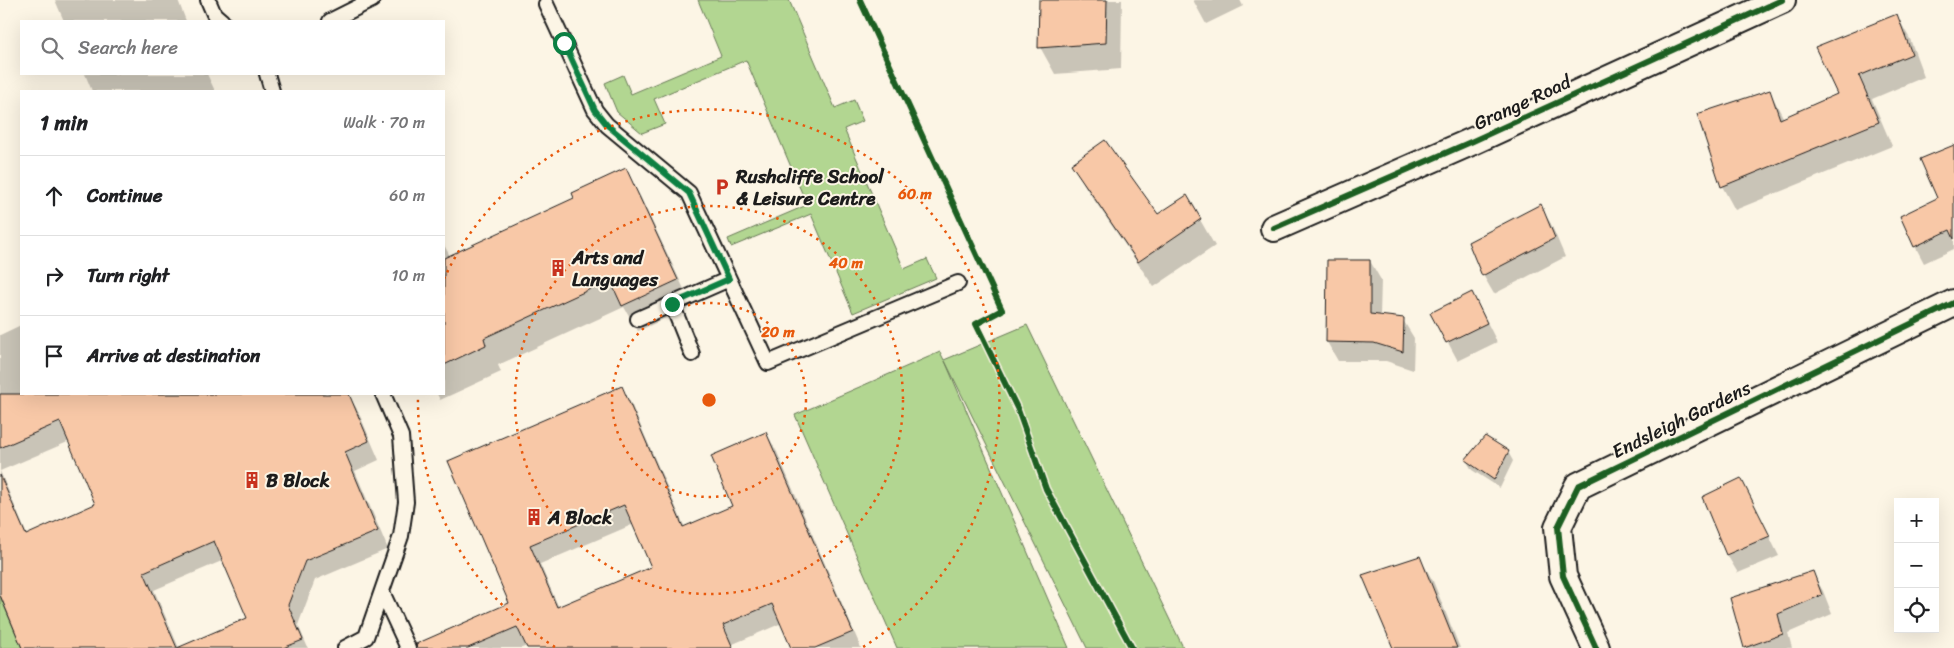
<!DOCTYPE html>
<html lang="en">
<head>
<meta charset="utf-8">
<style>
	:root { --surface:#fff; --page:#f6f6f6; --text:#202124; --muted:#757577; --line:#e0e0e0 }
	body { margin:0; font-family:Sriracha,sans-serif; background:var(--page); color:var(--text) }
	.controls { position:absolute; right:15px; bottom:15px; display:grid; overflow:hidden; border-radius:0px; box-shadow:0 5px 20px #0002 }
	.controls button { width:45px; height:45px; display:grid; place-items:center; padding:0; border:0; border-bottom:1px solid var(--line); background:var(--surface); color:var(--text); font:25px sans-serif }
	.stop { position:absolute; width:15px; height:15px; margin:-11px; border:4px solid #0b8043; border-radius:50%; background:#fff }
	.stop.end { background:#0b8043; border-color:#fff; box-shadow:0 1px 5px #0008 }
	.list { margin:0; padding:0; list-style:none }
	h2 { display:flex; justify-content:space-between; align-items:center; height:65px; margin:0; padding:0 20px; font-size:21px }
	h2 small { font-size:16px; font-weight:400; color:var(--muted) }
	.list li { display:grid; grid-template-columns:32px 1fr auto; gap:15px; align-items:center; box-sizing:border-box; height:80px; padding:0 20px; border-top:1px solid var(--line) }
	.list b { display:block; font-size:19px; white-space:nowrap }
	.list em { font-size:16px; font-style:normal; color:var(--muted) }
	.icon { flex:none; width:28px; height:28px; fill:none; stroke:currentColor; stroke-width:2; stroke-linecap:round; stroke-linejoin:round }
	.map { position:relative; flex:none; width:1954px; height:648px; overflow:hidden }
	.search { position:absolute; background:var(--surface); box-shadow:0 5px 20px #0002; left:20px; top:20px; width:425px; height:55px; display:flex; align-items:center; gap:12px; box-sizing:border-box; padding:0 18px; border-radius:0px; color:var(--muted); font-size:19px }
	.panel { position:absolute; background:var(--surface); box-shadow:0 5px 20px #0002; left:20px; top:90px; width:425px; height:305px; border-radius:0px }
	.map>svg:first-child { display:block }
</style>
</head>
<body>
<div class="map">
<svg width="1954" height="648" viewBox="0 0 1954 648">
	<rect width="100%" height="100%" fill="#fcf5e5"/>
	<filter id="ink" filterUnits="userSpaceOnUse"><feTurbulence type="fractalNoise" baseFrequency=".02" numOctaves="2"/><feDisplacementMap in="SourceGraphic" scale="10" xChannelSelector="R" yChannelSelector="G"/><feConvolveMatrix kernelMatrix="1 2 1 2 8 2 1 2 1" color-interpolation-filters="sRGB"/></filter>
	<g filter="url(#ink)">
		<!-- green -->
		<path fill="#b2d691" stroke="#677956" d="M698,0H789L835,108L854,100L863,121L844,129L904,269L927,259L936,278L853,313L811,214L731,247L728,239L807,205L746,60L654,99L665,124L642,133L617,112L605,83L623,75L631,94L721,56Z
			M1027,325L1182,645L1183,648H1087L945,361L1069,648H897L795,415L940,352L944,360Z
			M0,596L22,648H0Z"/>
		<!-- shadow -->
		<path fill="#0003" fill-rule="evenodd" d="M55,0H178L186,21H64Z
			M1040,0H1122L1121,69L1055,74L1040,47Z
			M1193,0H1240L1243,6L1206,24Z
			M1897,16L1910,39L1924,77L1872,99L1892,146L1735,210L1722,186L1770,92L1784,119L1839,95Z
			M85,74H207L215,91H92Z
			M1954,150V249L1924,263L1915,246L1938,199Z
			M1073,165L1157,215L1187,197L1215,246L1154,287L1088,191Z
			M625,170L640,196L692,306L638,331L624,307L498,365L501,372L440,400L437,394H444V245L450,256L576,198Z
			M1540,206L1551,224L1565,257L1494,294L1483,275Z
			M1370,261L1381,280L1380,316L1403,320L1414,338L1413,370L1386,361H1338L1327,342Z
			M1482,312L1497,342L1458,361L1432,313Z
			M21,325V394H320L324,402L348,394L358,411L379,460L355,471L388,549L315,580L298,625L308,648H179L248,619L224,560L154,590L179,648H24L0,592V335ZM70,441L97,505L27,535L0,471Z
			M622,388L632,406L685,528L734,507L766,433L777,452L861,648H793L782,623L733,644L734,648H528L527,646L522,648H433L511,604L450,462ZM634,524L653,567L559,608L540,564Z
			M1508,452L1513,461L1500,488L1472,470L1466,460Z
			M1741,480L1779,556L1738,573L1727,555L1704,498Z
			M1420,558L1433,581L1460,648H1395Z
			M1812,572L1823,591L1832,614L1788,633L1792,648H1746L1731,599Z"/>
		<!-- building -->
		<path fill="#f8c8a7" stroke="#1c1c1c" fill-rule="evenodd" d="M1039,0H1107L1106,43L1038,48Z
			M1897,14L1912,54L1859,76L1879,122L1721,187L1697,114L1770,90L1780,119L1837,94L1815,47Z
			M1105,140L1158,214L1187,195L1201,219L1138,262L1071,164Z
			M1954,145V239L1950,230L1914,247L1900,216L1937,198L1920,159Z
			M626,168L678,280L622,306L610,280L484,338L486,345L444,365V258L574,198L572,193Z
			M1541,204L1555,238L1482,276L1468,242Z
			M1327,260H1370V314L1404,318L1403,352L1374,343L1326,342Z
			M1472,292L1487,323L1446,343L1430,313Z
			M622,386L683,527L732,506L711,456L766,432L853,632L815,648H791L772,604L723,625L733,648H527L517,627L468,648H417L416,644L509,603L448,461ZM624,505L651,567L557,607L530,545Z
			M0,394H349L369,441L345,452L378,531L305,561L288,605L303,640L283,648H22L0,595V475L26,535L95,504L60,422L0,448ZM214,541L247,618L177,648L144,572Z
			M1485,436L1509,451L1494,480L1465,460Z
			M1741,478L1770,536L1726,555L1702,497Z
			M1420,556L1457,648H1393L1362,575Z
			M1813,571L1822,595L1778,614L1783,634L1744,648L1730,598Z"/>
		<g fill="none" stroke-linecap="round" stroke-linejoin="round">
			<!-- service casing -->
			<g stroke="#1c1c1c" stroke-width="18">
				<path id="service" d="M208,0L214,14L222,21
					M546,4L595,110L607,125L689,193L768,363L958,283
					M330,21L372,0
					M267,74L272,91
					M672,304L692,354
					M638,319L729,279
					M382,592L408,648
					M345,648L366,637L401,536L406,502L401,436L383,394"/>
			</g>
			<!-- minor casing -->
			<g stroke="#1c1c1c" stroke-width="30">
				<path id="minor" d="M1274,228L1473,141L1782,0
					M1596,648L1563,576L1558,527L1578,486L1954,303"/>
			</g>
			<!-- service -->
			<use href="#service" stroke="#fcf5e5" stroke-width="14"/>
			<!-- minor -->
			<use href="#minor" stroke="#fcf5e5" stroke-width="26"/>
			<!-- cycleway casing -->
			<g stroke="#fcf5e5" stroke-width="9">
				<path id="cycleway" d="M860,0L1002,310L976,324L1018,410L1046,489L1132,648
					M1274,228L1473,141L1782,0
					M1596,648L1563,576L1558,527L1578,486L1954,303"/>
			</g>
			<!-- cycleway -->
			<use href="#cycleway" stroke="#1b5e20" stroke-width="6"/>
		</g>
	</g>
	<g fill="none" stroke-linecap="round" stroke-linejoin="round" filter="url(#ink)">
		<!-- route -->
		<path stroke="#0b8043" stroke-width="6" d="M564,43L595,110L607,125L689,193L729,279L672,304"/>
	</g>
	<!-- distance rings -->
	<g fill="none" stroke="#e8590c" stroke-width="2.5" stroke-dasharray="2.5 5">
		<circle cx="709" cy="400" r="97"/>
		<circle cx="709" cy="400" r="194"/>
		<path d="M555 647A291 291 0 0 1 418 395M444 279A291 291 0 1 1 863 647"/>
	</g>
	<!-- icons -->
	<defs>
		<g id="parking-bare" transform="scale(1.35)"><path d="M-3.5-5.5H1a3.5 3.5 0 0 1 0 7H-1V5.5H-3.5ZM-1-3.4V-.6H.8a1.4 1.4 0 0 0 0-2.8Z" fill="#c8321e" stroke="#fcf5e5" stroke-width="2.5" paint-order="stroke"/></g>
		<g id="building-bare" transform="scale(1.35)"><path d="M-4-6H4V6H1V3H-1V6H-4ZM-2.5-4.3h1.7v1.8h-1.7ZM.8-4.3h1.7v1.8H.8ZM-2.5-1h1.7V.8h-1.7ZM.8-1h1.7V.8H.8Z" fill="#c8321e" stroke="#fcf5e5" stroke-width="2.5" paint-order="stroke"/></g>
	</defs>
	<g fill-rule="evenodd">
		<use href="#parking-bare" x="722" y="187"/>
		<use href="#building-bare" x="558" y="268"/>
		<use href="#building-bare" x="252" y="480"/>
		<use href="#building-bare" x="534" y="517"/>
	</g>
	<g text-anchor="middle" stroke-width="4" stroke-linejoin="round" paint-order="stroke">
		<!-- street labels -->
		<g font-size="19" fill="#1c1c1c" stroke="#fcf5e5">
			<text transform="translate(1522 102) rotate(-25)" y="7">Grange Road</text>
			<text transform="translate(1681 419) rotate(-26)" y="7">Endsleigh Gardens</text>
		</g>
		<!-- poi labels -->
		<g font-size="19" font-weight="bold" fill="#1c1c1c" stroke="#fcf5e5" text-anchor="start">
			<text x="736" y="183">Rushcliffe School<tspan x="736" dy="22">&amp; Leisure Centre</tspan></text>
			<text x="572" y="264">Arts and<tspan x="572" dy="22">Languages</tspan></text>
			<text x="266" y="487">B Block</text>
			<text x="548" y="524">A Block</text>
		</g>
	</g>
	<circle cx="709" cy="400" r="8" fill="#e8590c" stroke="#fcf5e5" stroke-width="2.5"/>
	<g font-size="15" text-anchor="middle" font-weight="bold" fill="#e8590c" stroke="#fcf5e5" stroke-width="4" stroke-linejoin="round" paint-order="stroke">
		<text x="915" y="199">60 m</text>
		<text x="846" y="268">40 m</text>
		<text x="778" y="337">20 m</text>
	</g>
</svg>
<div class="controls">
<button>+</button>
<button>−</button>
<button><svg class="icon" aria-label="locate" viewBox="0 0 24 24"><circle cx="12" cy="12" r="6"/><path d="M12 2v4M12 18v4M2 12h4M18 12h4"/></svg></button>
</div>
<div class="stop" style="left:564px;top:43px"></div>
<div class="stop end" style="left:672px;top:304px"></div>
<div class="search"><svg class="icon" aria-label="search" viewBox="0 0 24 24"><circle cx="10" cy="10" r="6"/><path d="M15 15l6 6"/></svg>Search here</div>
<section class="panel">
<h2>1 min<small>Walk · 70 m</small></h2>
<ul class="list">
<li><svg class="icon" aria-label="ahead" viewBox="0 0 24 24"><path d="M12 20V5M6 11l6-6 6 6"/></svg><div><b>Continue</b></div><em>60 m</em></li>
<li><svg class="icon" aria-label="right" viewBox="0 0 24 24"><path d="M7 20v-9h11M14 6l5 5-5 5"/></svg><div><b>Turn right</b></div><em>10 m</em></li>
<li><svg class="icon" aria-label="arrive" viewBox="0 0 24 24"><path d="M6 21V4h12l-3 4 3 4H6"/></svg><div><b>Arrive at destination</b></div></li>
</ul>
</section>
</div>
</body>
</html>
